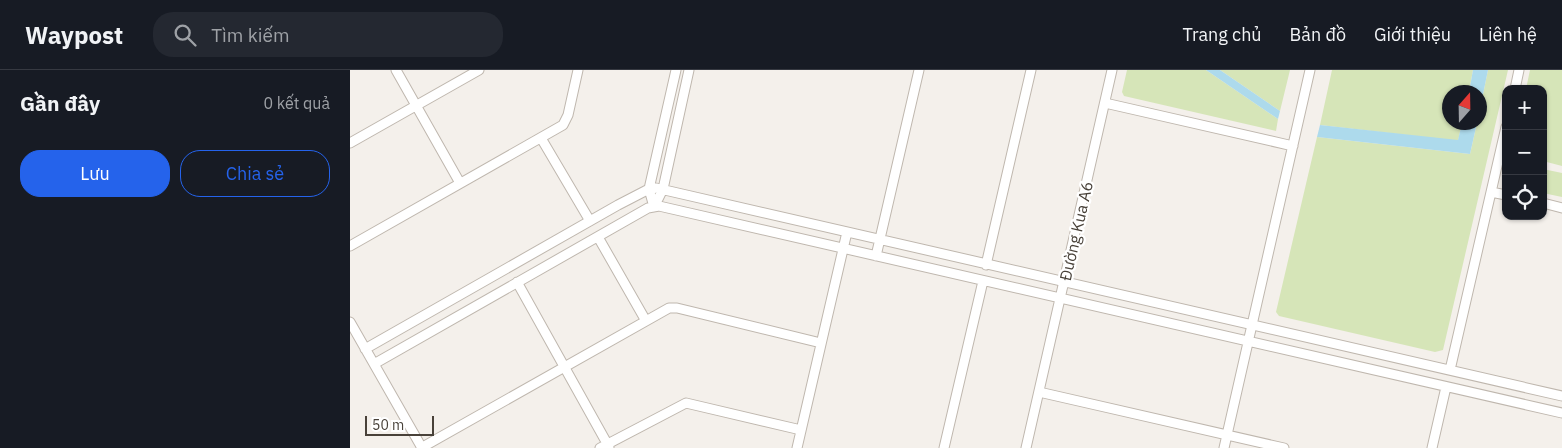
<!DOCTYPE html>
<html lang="vi">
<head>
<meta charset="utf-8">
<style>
	:root { --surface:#171b24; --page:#242831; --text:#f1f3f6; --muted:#9ea1a6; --line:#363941; --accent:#2563eb }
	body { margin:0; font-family:"IBM Plex Sans",sans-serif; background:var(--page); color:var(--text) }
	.controls { position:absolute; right:15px; top:15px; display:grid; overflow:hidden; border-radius:10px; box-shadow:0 1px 4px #0004 }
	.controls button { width:45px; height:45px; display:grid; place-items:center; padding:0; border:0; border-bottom:1px solid var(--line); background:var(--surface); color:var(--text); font:25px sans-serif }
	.compass { position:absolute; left:1092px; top:15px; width:45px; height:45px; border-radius:50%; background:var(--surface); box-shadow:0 1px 4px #0004; rotate:20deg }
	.scale { position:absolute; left:15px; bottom:12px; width:69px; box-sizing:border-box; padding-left:5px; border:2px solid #484139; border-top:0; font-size:14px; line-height:18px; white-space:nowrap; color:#484139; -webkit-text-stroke:4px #fff; paint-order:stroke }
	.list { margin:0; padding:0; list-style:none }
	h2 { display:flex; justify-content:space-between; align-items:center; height:65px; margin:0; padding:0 20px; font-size:21px }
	h2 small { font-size:16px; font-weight:400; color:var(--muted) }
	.actions { display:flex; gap:10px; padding:15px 20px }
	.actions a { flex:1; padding:11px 0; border:1px solid var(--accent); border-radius:20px; text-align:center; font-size:18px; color:var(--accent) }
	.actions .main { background:var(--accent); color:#fff }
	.icon { flex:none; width:28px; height:28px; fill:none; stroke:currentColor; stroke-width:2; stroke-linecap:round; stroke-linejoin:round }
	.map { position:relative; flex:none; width:1212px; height:378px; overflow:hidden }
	header { display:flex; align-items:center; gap:30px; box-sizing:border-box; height:70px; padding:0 25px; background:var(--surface); border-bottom:1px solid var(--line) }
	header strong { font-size:24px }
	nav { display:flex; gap:28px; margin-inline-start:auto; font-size:18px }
	.search { width:350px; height:45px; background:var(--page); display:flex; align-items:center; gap:12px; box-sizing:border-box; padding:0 18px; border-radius:20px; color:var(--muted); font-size:19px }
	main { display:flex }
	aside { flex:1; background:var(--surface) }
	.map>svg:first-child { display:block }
</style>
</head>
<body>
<header>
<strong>Waypost</strong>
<div class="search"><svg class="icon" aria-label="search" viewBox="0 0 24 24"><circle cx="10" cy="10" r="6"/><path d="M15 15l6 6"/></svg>Tìm kiếm</div>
<nav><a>Trang chủ</a><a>Bản đồ</a><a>Giới thiệu</a><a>Liên hệ</a></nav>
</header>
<main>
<aside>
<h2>Gần đây<small>0 kết quả</small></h2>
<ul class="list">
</ul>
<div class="actions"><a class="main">Lưu</a><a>Chia sẻ</a></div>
</aside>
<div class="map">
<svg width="1212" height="378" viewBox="0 0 1212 378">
	<rect width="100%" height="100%" fill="#f4f0eb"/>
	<!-- green -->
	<path fill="#d6e5b8" d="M777,0H856L928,49L926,61L774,26L772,22Z
		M870,0H940L930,41Z
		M982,0H1123L1119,22H1100V52L1112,53L1108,71L970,55Z
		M1138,0H1158L1093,280L1085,282L929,246L926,242L967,67L1120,84L1127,53L1130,52V39Z
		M1180,0H1212V96L1193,91V19H1176Z
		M1193,99L1212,103V127L1193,123Z"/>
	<!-- water -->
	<path fill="#addaec" d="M856,0H870L930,41L928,49Z
		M1123,0H1138L1130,39V22H1119Z
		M1112,53H1127L1120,84L967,67L970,55L1108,70Z"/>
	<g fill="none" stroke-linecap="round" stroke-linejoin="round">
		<!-- street casing -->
		<g stroke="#bfb7ae" stroke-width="11">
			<path id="street" d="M46,0L110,113
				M1165,19L1169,0
				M755,33L943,76
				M191,68L240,151
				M0,73L129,0
				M1141,122L1156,125
				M1193,133L1212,138
				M304,137L313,119L339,0
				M304,137L299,119L326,0
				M248,167L296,251
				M0,176L213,55L218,45L228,0
				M526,186L569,0
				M636,195L681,0
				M167,212L259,377
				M0,252L72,378
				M15,279L268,135L297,120L306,118L1212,326
				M24,294L298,138L309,136L1212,343
				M1100,300L1156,57
				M689,322L934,378
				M71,378L319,238H327L471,273
				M250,378L336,333L451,360
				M447,378L497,162
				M594,378L633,211
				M676,378L762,0
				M874,378L960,0
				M1082,378L1096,317"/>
		</g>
		<!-- street -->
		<use href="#street" stroke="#fff" stroke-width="9"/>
	</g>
	<g text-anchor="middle" stroke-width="4.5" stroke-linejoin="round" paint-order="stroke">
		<!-- street labels -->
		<g font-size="16" fill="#484139" stroke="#fff">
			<text transform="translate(726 161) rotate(-77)" y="6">Đường Kua A6</text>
		</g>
	</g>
</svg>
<div class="controls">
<button>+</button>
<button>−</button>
<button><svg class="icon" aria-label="locate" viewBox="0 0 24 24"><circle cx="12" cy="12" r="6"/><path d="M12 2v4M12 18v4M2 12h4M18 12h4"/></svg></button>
</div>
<svg class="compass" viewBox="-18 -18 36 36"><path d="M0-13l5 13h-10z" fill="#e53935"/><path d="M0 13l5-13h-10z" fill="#9ea1a6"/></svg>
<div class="scale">50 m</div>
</div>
</main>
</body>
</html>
